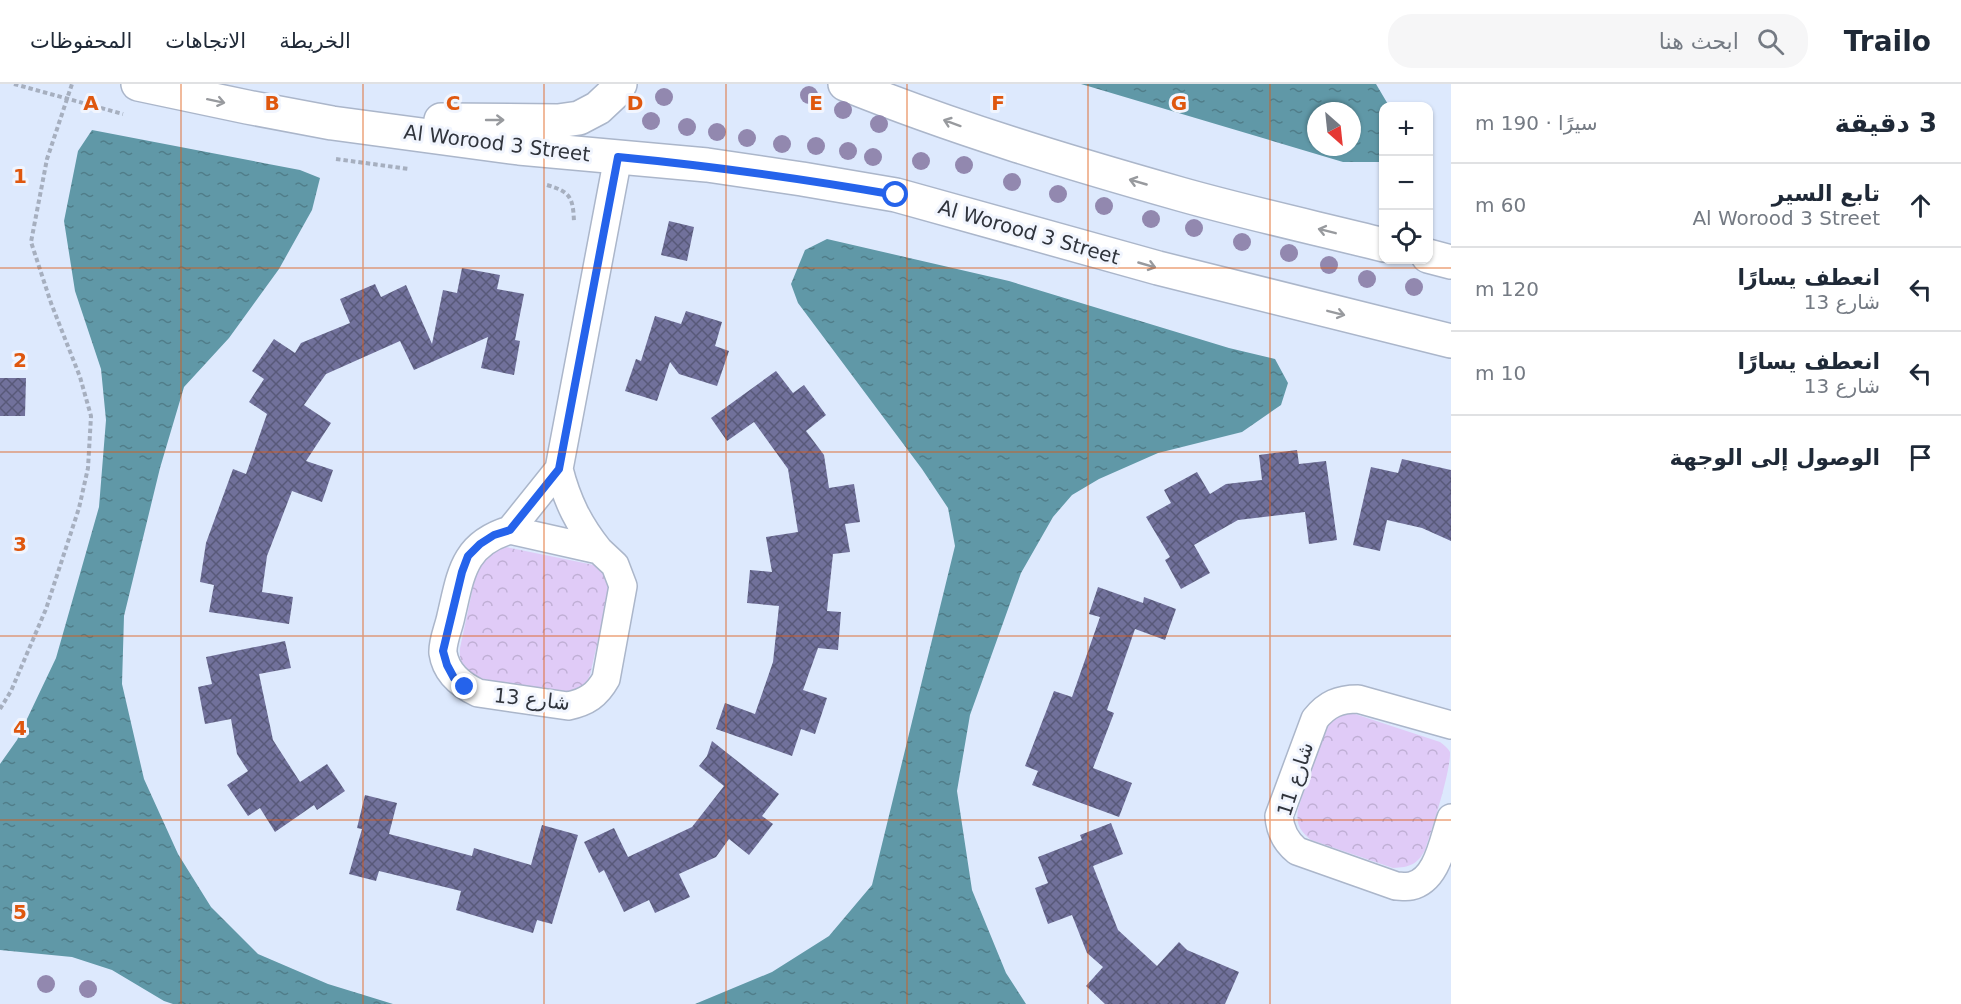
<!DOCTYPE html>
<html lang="ar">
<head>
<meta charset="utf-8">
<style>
	:root { --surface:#fff; --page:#f6f6f7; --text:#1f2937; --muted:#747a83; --line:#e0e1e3 }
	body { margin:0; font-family:"DejaVu Sans",Cairo,sans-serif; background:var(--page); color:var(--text); direction:rtl }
	.controls { position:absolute; right:18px; top:18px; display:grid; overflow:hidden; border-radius:12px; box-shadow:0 2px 4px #0004 }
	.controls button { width:54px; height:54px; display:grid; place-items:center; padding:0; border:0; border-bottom:2px solid var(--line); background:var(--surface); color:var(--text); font:30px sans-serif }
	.compass { position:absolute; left:1307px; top:18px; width:54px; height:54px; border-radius:50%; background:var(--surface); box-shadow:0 2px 4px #0004; rotate:153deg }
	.stop { position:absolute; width:18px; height:18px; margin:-14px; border:4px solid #2563eb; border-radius:50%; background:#fff }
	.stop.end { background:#2563eb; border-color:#fff; box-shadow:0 2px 6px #0008 }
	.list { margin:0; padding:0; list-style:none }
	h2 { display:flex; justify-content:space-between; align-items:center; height:78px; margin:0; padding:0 24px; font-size:26px }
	h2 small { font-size:20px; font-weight:400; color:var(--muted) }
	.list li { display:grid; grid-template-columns:39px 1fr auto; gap:18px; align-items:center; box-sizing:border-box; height:84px; padding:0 24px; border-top:2px solid var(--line) }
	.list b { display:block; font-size:22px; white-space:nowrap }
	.list p { margin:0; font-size:20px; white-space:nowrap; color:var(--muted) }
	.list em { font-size:20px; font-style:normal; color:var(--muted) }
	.icon { flex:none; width:33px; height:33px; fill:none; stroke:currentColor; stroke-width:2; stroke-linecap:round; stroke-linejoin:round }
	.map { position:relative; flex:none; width:1451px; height:920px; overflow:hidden; direction:ltr }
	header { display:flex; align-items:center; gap:36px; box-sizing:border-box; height:84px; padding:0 30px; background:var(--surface); border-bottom:2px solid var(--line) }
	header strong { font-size:28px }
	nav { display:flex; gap:33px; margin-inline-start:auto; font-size:21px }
	.search { width:420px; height:54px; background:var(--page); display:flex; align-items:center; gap:15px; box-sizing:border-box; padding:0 21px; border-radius:24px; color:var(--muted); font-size:22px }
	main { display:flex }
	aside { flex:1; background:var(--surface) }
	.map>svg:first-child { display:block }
</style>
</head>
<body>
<header>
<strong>Trailo</strong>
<div class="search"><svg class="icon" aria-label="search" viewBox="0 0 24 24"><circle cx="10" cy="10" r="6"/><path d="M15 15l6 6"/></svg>ابحث هنا</div>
<nav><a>الخريطة</a><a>الاتجاهات</a><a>المحفوظات</a></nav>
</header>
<main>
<aside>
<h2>3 دقيقة<small>سيرًا · 190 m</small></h2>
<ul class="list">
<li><svg class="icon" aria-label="ahead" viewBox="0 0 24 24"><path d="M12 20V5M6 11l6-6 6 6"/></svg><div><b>تابع السير</b><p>Al Worood 3 Street</p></div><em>60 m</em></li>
<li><svg class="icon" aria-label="left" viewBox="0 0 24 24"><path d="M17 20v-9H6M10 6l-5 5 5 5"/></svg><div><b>انعطف يسارًا</b><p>شارع 13</p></div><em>120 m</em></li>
<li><svg class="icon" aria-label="left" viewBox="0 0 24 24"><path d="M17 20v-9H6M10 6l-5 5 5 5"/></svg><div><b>انعطف يسارًا</b><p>شارع 13</p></div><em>10 m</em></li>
<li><svg class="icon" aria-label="arrive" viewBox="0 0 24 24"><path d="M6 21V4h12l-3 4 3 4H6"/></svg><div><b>الوصول إلى الوجهة</b></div></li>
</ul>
</aside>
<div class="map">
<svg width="1451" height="920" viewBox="0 0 1451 920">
	<defs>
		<pattern id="park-crowns" width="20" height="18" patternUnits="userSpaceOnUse" patternTransform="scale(1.5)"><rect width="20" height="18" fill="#e0cbf7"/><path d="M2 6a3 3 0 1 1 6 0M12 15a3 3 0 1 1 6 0" fill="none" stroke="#c0afd5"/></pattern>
		<pattern id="water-ripples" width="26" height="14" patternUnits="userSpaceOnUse" patternTransform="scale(1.5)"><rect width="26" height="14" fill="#6098a7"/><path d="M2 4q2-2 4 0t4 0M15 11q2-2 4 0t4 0" fill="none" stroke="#507d89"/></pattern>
		<pattern id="building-cross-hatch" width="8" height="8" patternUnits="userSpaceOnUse" patternTransform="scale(1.5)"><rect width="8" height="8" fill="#71719b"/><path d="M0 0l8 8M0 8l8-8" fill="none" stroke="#585979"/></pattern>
	</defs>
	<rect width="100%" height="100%" fill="#dde9fd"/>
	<!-- park -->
	<path fill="url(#park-crowns)" d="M506,463L594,481C605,491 609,497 608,512L590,591C583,607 577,610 561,612L475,593C463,585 459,579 460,564L478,480L495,465Z
		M1343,630H1355L1440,658C1444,661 1448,664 1450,668C1451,686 1432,746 1425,766C1417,781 1410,783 1393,784L1311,756C1299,746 1296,740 1298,725L1325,644L1333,636Z"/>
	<!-- water -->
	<path fill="url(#water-ripples)" fill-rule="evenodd" d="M1081,0H1376L1389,22H1384L1383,78H1343ZM1316,27H1352V63H1316Z
		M92,46L300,86L320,94L312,126L279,185L229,254L184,303L160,384L124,532L122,600L144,695L178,770L211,823L258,870L328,900L393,920H173L164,917L112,886L72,873L0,866V680L17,656L56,574L99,423L106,336L101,285L75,207L64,137L78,67Z
		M827,155L1009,197L1229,264L1275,275L1288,299L1281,321L1242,348L1158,369L1099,395L1072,411L1053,433L1021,489L970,631L957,707L972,806L1006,889L1026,920H695L772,888L829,852L872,801L955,462L948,424L922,385L798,219L791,200L805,166Z"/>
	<!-- building -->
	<path fill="url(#building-cross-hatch)" d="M669,137L694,143L687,177L661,171Z
		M462,184L500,191L497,205L524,210L515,256L520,257L514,291L481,284L488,253L414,286L400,257L326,290L304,321L331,339L306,377L333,386L322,418L292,407L267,472L262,508L293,513L289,540L209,528L214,501L200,498L206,459L233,385L246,390L267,330L249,318L264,295L252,287L274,255L295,269L301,259L350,239L340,215L375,200L381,213L406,201L432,260L443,206L457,209Z
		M686,227L722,238L715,262L729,267L717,302L679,290L670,278L657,317L625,307L636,275L641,277L655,232L681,240Z
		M776,287L793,309L804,301L826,331L806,347L824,371L829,404L854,400L860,438L845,440L850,468L833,470L827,527L841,528L838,566L818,564L803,606L827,614L815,650L801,645L792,672L716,645L725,619L755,630L773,578L779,522L747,519L750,486L772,488L766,453L798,448L788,385L754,338L727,357L711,334Z
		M0,294H26L25,332H0Z
		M1297,366L1299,380L1326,377L1337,456L1309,460L1305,428L1238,436L1194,461L1210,489L1181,505L1165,476L1170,473L1146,433L1171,419L1164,406L1197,388L1210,410L1226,400L1262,396L1259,371Z
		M1402,375L1451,386V457L1422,444L1387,436L1380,467L1353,461L1371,383L1398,389Z
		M1098,503L1143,519L1144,513L1176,525L1165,556L1135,545L1107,626L1114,629L1093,684L1132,699L1119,733L1032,701L1038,687L1025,682L1054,607L1072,613L1100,533L1089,530Z
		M285,557L291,584L259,590L273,656L300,698L327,680L345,707L317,726L314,721L275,748L260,724L248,732L227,701L248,687L237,670L231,635L205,640L198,603L212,600L206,573Z
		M712,657L779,710L762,732L773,740L749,771L729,755L716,773L679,790L690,813L655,829L649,816L624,828L604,786L599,789L584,758L614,744L628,773L692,743L724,702L699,682L707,672Z
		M365,711L397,719L389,750L472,772L474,764L531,781L542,741L578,751L552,840L537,836L533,849L456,826L461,807L379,787L376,797L349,790L362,745L357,744Z
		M1111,739L1123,770L1093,782L1118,846L1157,882L1179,858L1187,866L1239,888L1225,920H1105L1086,902L1103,883L1087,869L1072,831L1048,840L1035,804L1048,799L1038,773L1082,756L1080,751Z"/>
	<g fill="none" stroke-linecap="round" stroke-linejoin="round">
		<!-- street casing -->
		<g stroke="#abb6ca" stroke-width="30">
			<path id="street" d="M510,446L599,466L615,481L623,502L606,595C597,611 587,618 568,622L478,609C461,601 446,589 443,569C442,558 449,543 451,532C461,490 463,460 510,446Z
				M510,446L559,385
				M599,466C579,441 567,417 559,385L618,73
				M1451,641L1358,615C1339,615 1327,620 1315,635L1279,732C1280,747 1286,758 1297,767L1396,802C1400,802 1406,803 1411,802C1438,796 1443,756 1451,734"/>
		</g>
		<!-- secondary casing -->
		<g stroke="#abb6ca" stroke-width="36">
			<path id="secondary" d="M138,0L247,23L332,39L519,64L707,81L802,95L896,111L1158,184L1451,257
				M845,0C954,44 1067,78 1180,110C1247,129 1316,144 1384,161
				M441,36L558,37L579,34L598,24L614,9L620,0
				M1428,172L1451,178"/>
		</g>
		<!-- path -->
		<path stroke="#a6afbf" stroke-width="4" stroke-dasharray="4.5 3" stroke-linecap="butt" d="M14,0L123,30
			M336,75L409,85
			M547,101C571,108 573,114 574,138
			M0,625L11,607L46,525L79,424L88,384L91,332L80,293L51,219L31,158L47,75L72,0"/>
		<!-- street -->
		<use href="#street" stroke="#fff" stroke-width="27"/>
		<!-- secondary -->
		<use href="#secondary" stroke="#fff" stroke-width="33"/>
	</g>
	<!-- trees -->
	<g fill="#9288af">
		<circle cx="809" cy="11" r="9"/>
		<circle cx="664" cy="13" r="9"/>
		<circle cx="843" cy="26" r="9"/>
		<circle cx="651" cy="37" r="9"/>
		<circle cx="879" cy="40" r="9"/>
		<circle cx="687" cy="43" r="9"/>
		<circle cx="717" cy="48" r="9"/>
		<circle cx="747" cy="54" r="9"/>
		<circle cx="782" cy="60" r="9"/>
		<circle cx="816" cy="62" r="9"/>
		<circle cx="848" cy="67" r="9"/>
		<circle cx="873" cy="73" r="9"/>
		<circle cx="921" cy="77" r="9"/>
		<circle cx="964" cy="81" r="9"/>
		<circle cx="1012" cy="98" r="9"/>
		<circle cx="1058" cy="110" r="9"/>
		<circle cx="1104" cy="122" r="9"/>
		<circle cx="1151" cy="135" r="9"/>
		<circle cx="1194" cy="144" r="9"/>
		<circle cx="1242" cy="158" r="9"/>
		<circle cx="1289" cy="169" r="9"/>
		<circle cx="1329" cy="181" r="9"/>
		<circle cx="1367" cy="195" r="9"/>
		<circle cx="1414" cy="203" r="9"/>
		<circle cx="46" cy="900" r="9"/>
		<circle cx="88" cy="905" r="9"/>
	</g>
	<!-- one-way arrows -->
	<defs><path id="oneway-shaft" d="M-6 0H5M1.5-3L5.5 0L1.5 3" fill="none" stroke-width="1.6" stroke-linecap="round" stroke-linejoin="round" transform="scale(1.5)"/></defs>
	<g stroke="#989a9e">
		<use href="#oneway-shaft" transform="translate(216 17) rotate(12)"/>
		<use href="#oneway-shaft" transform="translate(495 36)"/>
		<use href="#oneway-shaft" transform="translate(952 39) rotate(-160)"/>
		<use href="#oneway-shaft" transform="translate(1138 98) rotate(-164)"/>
		<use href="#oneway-shaft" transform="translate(1327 147) rotate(-166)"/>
		<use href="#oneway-shaft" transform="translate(1147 181) rotate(16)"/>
		<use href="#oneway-shaft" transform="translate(1336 229) rotate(14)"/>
	</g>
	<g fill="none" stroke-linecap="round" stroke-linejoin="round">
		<!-- route -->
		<path stroke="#2563eb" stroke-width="8" d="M465,603L454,594L447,581L443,567L462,488L468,472L480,460L494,451L510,446L559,385L618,73C712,82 804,95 896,111"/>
	</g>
	<!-- grid -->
	<path fill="none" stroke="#df570e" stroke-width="1.5" stroke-opacity="0.55" d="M181,0V920M363,0V920M544,0V920M726,0V920M907,0V920M1088,0V920M1270,0V920M0,184H1451M0,368H1451M0,552H1451M0,736H1451"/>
	<g text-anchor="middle" stroke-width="6" stroke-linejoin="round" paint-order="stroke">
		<!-- street labels -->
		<g font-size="20" fill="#30343c" stroke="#f1f5fe">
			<text transform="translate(497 59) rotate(7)" y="7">Al Worood 3 Street</text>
			<text transform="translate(1029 148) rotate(16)" y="7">Al Worood 3 Street</text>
			<text transform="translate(532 615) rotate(6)" y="7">شارع 13</text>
			<text transform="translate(1295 695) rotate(-72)" y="7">شارع 11</text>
		</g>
	</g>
	<g font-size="20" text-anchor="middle" font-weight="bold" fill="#df570e" stroke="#f1f5fe" stroke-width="6" stroke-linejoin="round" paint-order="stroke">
		<text x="91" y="26">A</text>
		<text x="272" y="26">B</text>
		<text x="453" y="26">C</text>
		<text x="635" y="26">D</text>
		<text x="816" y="26">E</text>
		<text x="998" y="26">F</text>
		<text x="1179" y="26">G</text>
		<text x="20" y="99">1</text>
		<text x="20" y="283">2</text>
		<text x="20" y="467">3</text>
		<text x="20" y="651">4</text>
		<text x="20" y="835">5</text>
	</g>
</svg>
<div class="controls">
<button>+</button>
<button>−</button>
<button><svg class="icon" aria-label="locate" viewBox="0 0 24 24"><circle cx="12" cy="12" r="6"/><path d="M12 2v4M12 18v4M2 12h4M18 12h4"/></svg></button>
</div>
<svg class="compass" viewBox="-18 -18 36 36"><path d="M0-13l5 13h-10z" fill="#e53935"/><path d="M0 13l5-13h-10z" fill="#747a83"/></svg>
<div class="stop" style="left:896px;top:111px"></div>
<div class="stop end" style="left:465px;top:603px"></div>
</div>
</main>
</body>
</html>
